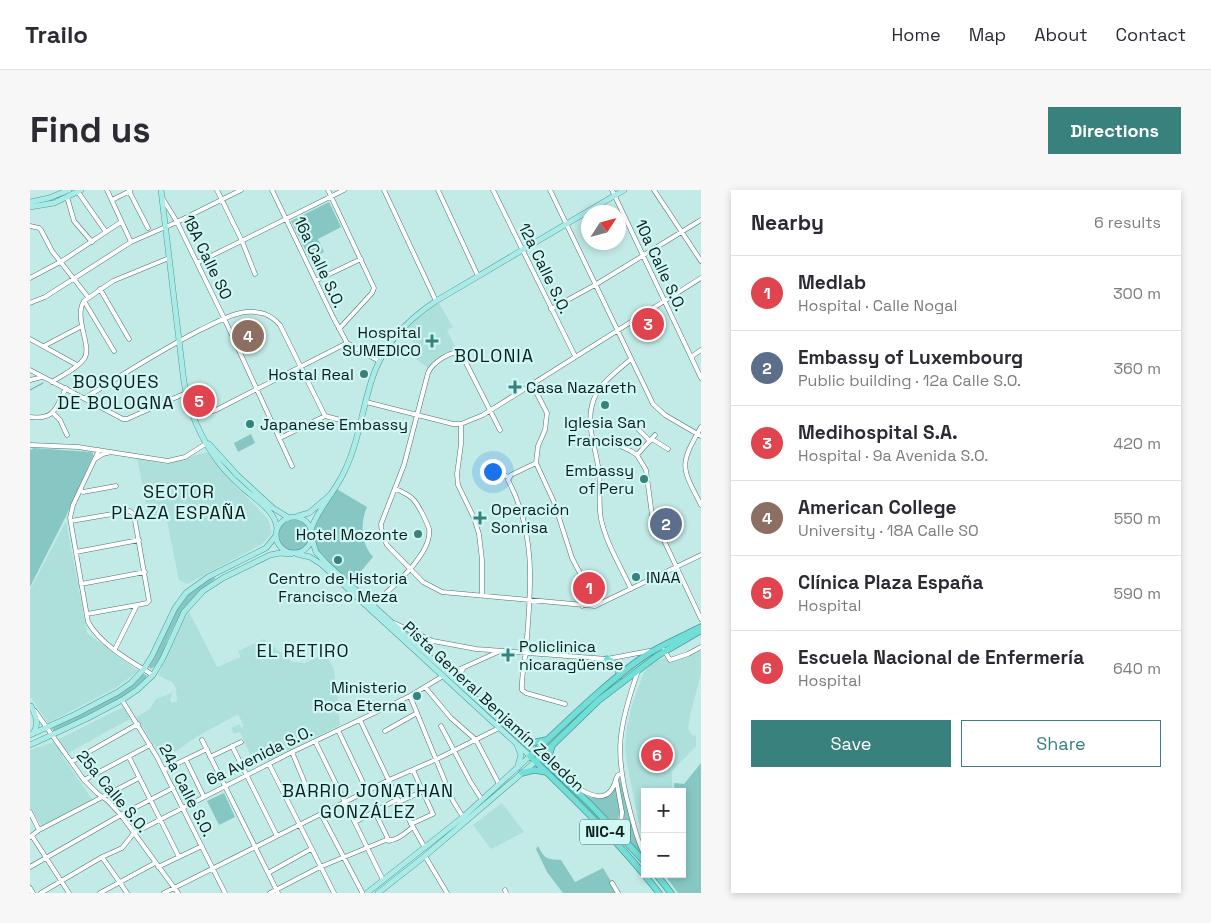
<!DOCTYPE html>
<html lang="en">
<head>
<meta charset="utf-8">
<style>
	:root { --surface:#fff; --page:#f7f7f7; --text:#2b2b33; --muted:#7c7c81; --line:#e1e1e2; --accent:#39817d }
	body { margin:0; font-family:"Space Grotesk",sans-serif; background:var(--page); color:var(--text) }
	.controls { position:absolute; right:15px; bottom:15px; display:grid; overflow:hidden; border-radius:0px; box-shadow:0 2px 8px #0003 }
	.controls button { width:45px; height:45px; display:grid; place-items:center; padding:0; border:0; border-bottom:1px solid var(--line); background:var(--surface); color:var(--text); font:25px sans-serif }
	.compass { position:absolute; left:551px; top:15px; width:45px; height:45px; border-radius:50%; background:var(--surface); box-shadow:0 2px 8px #0003; rotate:54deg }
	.you { position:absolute; left:462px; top:281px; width:18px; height:18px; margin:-12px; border:4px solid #fff; border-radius:50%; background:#1a73e8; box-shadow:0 0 0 8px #1a73e833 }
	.badge { display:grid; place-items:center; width:32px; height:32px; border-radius:50%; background:var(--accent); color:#fff; font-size:16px; font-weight:700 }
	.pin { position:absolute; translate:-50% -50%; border:2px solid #fff; box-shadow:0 1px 5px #0006 }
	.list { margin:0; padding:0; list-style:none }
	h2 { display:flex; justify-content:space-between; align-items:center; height:65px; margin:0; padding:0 20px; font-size:21px }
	h2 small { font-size:16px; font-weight:400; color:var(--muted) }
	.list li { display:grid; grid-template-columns:32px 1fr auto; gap:15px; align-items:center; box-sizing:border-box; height:75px; padding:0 20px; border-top:1px solid var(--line) }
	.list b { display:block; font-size:19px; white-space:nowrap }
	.list p { margin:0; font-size:16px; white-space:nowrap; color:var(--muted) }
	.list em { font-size:16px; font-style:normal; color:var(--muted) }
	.actions { display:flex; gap:10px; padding:15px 20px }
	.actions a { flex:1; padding:11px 0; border:1px solid var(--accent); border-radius:0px; text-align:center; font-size:18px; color:var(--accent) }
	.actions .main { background:var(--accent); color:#fff }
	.map { position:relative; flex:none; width:671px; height:703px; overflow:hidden; border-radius:0px }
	header { display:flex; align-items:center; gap:30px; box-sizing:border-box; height:70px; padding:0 25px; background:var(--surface); border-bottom:1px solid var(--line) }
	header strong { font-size:24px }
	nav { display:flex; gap:28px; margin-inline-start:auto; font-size:18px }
	.intro { display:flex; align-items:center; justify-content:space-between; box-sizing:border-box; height:120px; padding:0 30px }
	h1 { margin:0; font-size:35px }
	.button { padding:12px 22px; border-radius:0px; background:var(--accent); color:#fff; font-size:18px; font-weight:700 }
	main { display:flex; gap:30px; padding:0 30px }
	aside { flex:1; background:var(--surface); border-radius:0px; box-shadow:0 2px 8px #0003 }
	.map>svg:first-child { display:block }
</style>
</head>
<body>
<header>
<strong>Trailo</strong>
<nav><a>Home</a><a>Map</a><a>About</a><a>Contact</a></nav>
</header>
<div class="intro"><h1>Find us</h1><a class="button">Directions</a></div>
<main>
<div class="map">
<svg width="671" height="703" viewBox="0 0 671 703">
	<rect width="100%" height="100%" fill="#c2eae7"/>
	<!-- built -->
	<path fill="#addfdb" d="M409,113L423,137L417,140L426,159L402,172L398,178L386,169L391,159L373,143L389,127Z
		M177,262L203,293L238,329L242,343L232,354L157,394L149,390L136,326L119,328L107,268L136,274Z
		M36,331L57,443L108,481L87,497L18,533L0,506V400Z
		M159,422L187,477L211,467L208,461L234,449L262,472L275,473L295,463L304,480L310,535L235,572L228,561L220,564L210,542L204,544L201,538L210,534L211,538L214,536L208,524L166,547L145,562L139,555L128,561L106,527L120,519L126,509L142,503L144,498L140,510L142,513L147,511L146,498L142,492L128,485L154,429Z
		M669,461L671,462V484L660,525L658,539L662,545L666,546V556L642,581V602H615V655L608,629L597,573L595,557L597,537L602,515L614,482L623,472L629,469L655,467Z
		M93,517L100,529L32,566L64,612L12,637L0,617V560L21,553Z
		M472,613L494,642L461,659L443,635Z"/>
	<!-- green -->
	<path fill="#86c7c3" d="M299,12L311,37L288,49L294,62L280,69L261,31Z
		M221,244L225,253L208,262L204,253Z
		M4,258L60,262L63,263V266L36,326L0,397V260Z
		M305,298L337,317C330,333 331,354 343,367L320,394C307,382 276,360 282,339C285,330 300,308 305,298Z
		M248 346a16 16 0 1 1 32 0a16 16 0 1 1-32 0Z
		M185,387V389C160,407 147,426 136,454C133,462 129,476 120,479L119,475C134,444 148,397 185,387Z
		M112,484L116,485V488L96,505L27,541H23L22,537L91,502Z
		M509,571L540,597L583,642V647Z
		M671,573V703H648L634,684H652V602H645L644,594L645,593L654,594Z
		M589,587L611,664L588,641L594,622L588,592Z
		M586,597C589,612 592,623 585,638L552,603C565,612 577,610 586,597Z
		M194,603L205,627L189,635L177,611Z
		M508,656C515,669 516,669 531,670L545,692L573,678L588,703H533L517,682L506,659Z"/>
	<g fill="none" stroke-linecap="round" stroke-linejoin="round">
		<!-- stream -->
		<path stroke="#59a5a1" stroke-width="1" d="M0,200L13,193"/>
		<!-- minor casing -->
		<g stroke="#4e7370" stroke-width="5">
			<path id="minor" d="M77,0L101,52
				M187,0L212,51L225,84
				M242,0L303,127L317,153L349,171
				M298,0L344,98L342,103L309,139
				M354,0L406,111
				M408,0L448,86
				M463,0L545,166
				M520,0L623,214L635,225L671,246
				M582,0L671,188
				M624,0L671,71
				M99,1L118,38
				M48,2L76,42
				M37,7L44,31L62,52
				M133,9L147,32L194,128L262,276
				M82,10L100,1
				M0,36L9,38L11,40L22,61L58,107
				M167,73L314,0
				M0,88L32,71L91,32
				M287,90L331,69
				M70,99L99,149
				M54,111L84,161
				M0,113L15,107L101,52L147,32L211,0
				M521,119L565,95L671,30
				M0,149L47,175
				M14,156L52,136
				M661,167L671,160
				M601,169C586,182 566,196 562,215C556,238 567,261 569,283C571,298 568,314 571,329C576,353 591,377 601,399
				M0,180L93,229H97L156,203
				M0,190L12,187
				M22,192C32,185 47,179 54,169C63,157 43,128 54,111L83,91L139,68
				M502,194L517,223L515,240L508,256L506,273L524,312L542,368L551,385L553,397L552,416
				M55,208C93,184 131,160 170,140C185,133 200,124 216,122C231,121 240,124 250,135L295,226
				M336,212L423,234H431L453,225L671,88
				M23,223L30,230L37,245
				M163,226L186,220L317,153
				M0,227C25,230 26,218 36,198
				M431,234V254L427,284L428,295L444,328L449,344L452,370V405
				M606,237L620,251
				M671,237C649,276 651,276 671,315
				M470,240L431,163C421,160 402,173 398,183L374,275L351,334L352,344L357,355L393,392L412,402L565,416L671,365
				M250,248L295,226L330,235
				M563,249L586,254L601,261L607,265L616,280L622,325L671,429
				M622,249L638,259
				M0,255L48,257L138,271L155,267L177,253
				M69,260L43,315L40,328L58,432C71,455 100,471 123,485
				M607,265L625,245
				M65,269L73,264L81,262
				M506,273L481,285L478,290C507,344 501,401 496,459C495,472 491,487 492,500L496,503L535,514
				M457,280L479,287
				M50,300L53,302L86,296
				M41,331L100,321L104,325L119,411L117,413L107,415L85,459
				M46,362L109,350
				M51,394L115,382
				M343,415C360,399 403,364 399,339C398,335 395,329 393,325C385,309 382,306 366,299
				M57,424L107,415
				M364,433L403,451L446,459L577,469L619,461
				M389,458L393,451L402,453
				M634,460L640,470L658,464L671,457
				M608,481C588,538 584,563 600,621C604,636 607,652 615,665
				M419,484L468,462
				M429,492L428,486L433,479
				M395,497L421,528L446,550L469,594
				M380,506L423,611L433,627
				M92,510L127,567L195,703
				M5,521L54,590L67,603L78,611L91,625L148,703
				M330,530L369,612L395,658
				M411,536L440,591L452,610
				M308,540L337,601
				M355,541L387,523
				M172,550L248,703
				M285,551L353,690
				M202,556L247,646
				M99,567L149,667
				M180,567L211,552
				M156,570L174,607
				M41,572L108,534
				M239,574L304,703
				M134,580L177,559
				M54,590L120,555
				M543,595C560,606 579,616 586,589
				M256,608L277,598L262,562
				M369,612L393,601
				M0,622L9,640
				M345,622L359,651
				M291,624L332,702
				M325,632L368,609
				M381,634L403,624L383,580
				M586,641L591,632L592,622L586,589L588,585L591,584
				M2,646L39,703
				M0,647L9,640L109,588
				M395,666L417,703
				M72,667L97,703
				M0,677L91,625L143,598
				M128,677L172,656
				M238,683L281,659
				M582,693L588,703
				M0,698L3,703
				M475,700L476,703
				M11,703L72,667L92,658L104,643L262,562L380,506L413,486
				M70,703L125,673
				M134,703L269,635L359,590L405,570L469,538
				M240,703L290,677L356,650C366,652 375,643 383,637"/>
		</g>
		<!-- major casing -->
		<g stroke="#4e9a96" stroke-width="6">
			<path id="major" d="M131,0L154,192C159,221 171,249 189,273C196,282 205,291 213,298C225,309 246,321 247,339
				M0,12L19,8L39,0
				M0,17L24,13L51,0
				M179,254L207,285L243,318L259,328
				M268,326L279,323L300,305
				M246 345a18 18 0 1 1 36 0a18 18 0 1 1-36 0Z
				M281,340C287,319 306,301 315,280C329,251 332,219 342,189C353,155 377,130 406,111L594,0
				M282,349L286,362L297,374L505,562
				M267,364L280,367L291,374L500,566L433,627L337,703
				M1,516C6,526 10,535 2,544
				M0,545L46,524L88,502L101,493L114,479L122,466L145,418L156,403L178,387L236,358L245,347
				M0,555L58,528L92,510L107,500L123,485L133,468L154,422L173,401L193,388L240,365L250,363L261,364
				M487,555L491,565L488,575
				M348,703L395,666L506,571"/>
		</g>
		<!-- highway casing -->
		<g stroke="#4e9a96" stroke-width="7">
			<path id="highway" d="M577,469C585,472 590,477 589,486
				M492,550L501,553L516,550
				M522,556L519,566L522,576
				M508,565L559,613L615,672
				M506,571L569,510L627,466L670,441
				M492,583L504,580L516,582
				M626,684L641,703
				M629,703C591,654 545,610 500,566C538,531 574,494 616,465C634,454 653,446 671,437"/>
		</g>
		<!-- minor -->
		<use href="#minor" stroke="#fff" stroke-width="4"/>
		<!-- major -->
		<use href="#major" stroke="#aaebe8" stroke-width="5"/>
		<!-- highway -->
		<use href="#highway" stroke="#71ded8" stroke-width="5.5"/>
	</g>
	<!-- markers -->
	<g fill="#39817d" stroke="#cff7f4" stroke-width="2">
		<path d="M399.5 143.5h5v5h5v5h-5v5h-5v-5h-5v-5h5z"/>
		<circle cx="334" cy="184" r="5"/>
		<path d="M482.5 189.5h5v5h5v5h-5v5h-5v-5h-5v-5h5z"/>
		<circle cx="575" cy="215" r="5"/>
		<circle cx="220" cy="234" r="5"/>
		<circle cx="614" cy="289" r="5"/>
		<path d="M447.5 320.5h5v5h5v5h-5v5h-5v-5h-5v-5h5z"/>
		<circle cx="388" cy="344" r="5"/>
		<circle cx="308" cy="370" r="5"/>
		<circle cx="606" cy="387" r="5"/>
		<path d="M475.5 457.5h5v5h5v5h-5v5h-5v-5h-5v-5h5z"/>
		<circle cx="387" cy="506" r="5"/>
	</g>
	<g text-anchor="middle" stroke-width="4.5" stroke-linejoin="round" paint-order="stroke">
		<!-- shield labels -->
		<rect fill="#cff7f4" stroke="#475e5d" stroke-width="1" x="550" y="629.5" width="50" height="25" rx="4"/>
		<g font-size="15" font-weight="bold" fill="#0d1d1c">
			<text x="575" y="647">NIC-4</text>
		</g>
		<!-- street labels -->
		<g font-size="16" fill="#0d1d1c" stroke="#cff7f4">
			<text transform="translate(178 67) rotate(64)" y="6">18A Calle SO</text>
			<text transform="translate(290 72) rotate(65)" y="6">16a Calle S.O.</text>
			<text transform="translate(631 75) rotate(65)" y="6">10a Calle S.O.</text>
			<text transform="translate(515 78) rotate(64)" y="6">12a Calle S.O.</text>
			<text transform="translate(464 516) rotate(43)" y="6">Pista General Benjamín Zeledón</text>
			<text transform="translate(229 565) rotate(-26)" y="6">6a Avenida S.O.</text>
			<text transform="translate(157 600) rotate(63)" y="6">24a Calle S.O.</text>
			<text transform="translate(83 601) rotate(50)" y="6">25a Calle S.O.</text>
		</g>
		<!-- poi labels -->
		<g font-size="16" fill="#0d1d1c" stroke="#cff7f4" text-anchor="end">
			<text x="391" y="148">Hospital<tspan x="391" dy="18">SUMEDICO</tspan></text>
			<text x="324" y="190">Hostal Real</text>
			<text x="496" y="203" text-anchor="start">Casa Nazareth</text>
			<text x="575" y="238" text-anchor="middle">Iglesia San<tspan x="575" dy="18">Francisco</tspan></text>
			<text x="230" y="240" text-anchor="start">Japanese Embassy</text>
			<text x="604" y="286">Embassy<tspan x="604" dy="18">of Peru</tspan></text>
			<text x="461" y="325" text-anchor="start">Operación<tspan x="461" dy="18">Sonrisa</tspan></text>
			<text x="378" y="350">Hotel Mozonte</text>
			<text x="616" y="393" text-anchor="start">INAA</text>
			<text x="308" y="394" text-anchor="middle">Centro de Historia<tspan x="308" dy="18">Francisco Meza</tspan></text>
			<text x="489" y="462" text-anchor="start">Policlinica<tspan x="489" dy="18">nicaragüense</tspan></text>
			<text x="377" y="503">Ministerio<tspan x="377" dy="18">Roca Eterna</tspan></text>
		</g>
		<!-- neighbourhood labels -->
		<g font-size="18" letter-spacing="1" fill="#0d1d1c" stroke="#cff7f4">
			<text x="464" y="172">BOLONIA</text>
			<text x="86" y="198">BOSQUES<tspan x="86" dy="21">DE BOLOGNA</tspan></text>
			<text x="149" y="308">SECTOR<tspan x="149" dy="21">PLAZA ESPAÑA</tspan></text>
			<text x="273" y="467">EL RETIRO</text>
			<text x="338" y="607">BARRIO JONATHAN<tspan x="338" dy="21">GONZÁLEZ</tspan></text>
		</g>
	</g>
</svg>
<div class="controls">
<button>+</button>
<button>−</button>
</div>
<svg class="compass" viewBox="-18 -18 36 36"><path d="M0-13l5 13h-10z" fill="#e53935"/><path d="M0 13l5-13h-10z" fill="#7c7c81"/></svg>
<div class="you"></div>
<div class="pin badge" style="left:559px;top:398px;background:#e0444e">1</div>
<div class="pin badge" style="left:636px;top:334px;background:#5c6f8a">2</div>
<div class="pin badge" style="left:618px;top:134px;background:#e0444e">3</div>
<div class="pin badge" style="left:218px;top:146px;background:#8d6e63">4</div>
<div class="pin badge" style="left:169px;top:211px;background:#e0444e">5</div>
<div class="pin badge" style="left:627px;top:565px;background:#e0444e">6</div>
</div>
<aside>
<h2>Nearby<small>6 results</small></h2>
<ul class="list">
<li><span class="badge" style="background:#e0444e">1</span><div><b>Medlab</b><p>Hospital · Calle Nogal</p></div><em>300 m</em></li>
<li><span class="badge" style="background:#5c6f8a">2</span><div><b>Embassy of Luxembourg</b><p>Public building · 12a Calle S.O.</p></div><em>360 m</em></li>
<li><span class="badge" style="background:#e0444e">3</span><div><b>Medihospital S.A.</b><p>Hospital · 9a Avenida S.O.</p></div><em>420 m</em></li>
<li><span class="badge" style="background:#8d6e63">4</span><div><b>American College</b><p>University · 18A Calle SO</p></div><em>550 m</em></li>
<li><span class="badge" style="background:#e0444e">5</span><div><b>Clínica Plaza España</b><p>Hospital</p></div><em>590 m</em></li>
<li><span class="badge" style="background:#e0444e">6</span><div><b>Escuela Nacional de Enfermería</b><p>Hospital</p></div><em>640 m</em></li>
</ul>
<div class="actions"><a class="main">Save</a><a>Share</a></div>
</aside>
</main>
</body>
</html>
